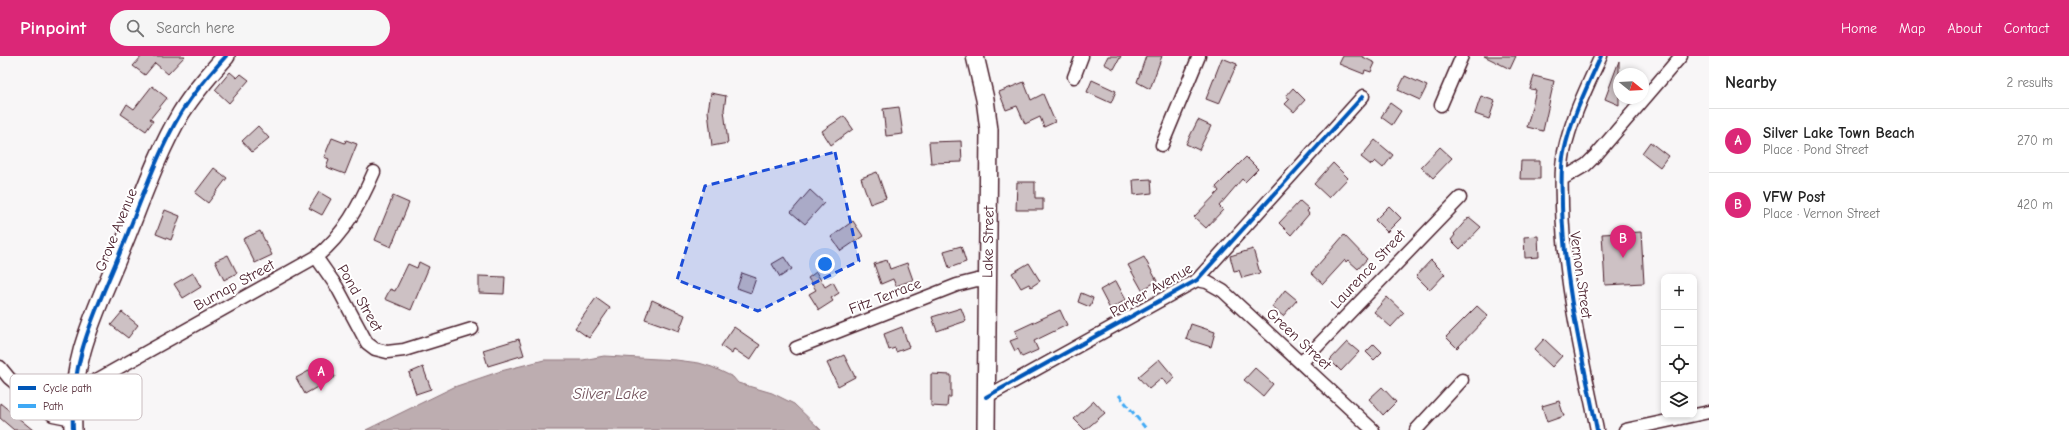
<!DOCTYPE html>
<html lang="en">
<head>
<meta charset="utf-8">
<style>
	:root { --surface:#fff; --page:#f6f6f6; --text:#222; --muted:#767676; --line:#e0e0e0; --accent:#db2777 }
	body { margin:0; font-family:"Comic Neue",sans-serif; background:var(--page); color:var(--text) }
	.controls { position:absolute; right:12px; bottom:12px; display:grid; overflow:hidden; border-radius:8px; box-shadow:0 2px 6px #0003 }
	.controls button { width:36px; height:36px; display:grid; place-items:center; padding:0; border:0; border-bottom:1px solid var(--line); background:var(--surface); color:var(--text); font:20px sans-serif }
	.compass { position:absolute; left:1613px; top:12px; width:36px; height:36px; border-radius:50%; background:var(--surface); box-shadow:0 2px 6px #0003; rotate:108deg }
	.you { position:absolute; left:825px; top:208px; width:14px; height:14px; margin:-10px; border:3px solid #fff; border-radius:50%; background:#1a73e8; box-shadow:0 0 0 6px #1a73e833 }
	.badge { display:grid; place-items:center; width:26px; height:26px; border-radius:50%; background:var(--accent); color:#fff; font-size:13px; font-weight:700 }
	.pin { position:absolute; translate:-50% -33px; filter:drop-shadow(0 1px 2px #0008) }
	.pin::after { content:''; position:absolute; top:21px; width:14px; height:12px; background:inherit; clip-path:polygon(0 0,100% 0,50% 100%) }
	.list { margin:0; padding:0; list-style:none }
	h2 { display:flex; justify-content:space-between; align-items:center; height:52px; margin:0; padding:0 16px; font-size:17px }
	h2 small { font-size:13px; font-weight:400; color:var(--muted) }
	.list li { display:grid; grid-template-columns:26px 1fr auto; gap:12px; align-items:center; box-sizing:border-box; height:64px; padding:0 16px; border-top:1px solid var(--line) }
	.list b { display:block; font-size:15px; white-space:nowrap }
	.list p { margin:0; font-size:13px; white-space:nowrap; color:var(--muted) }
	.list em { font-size:13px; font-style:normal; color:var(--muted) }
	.icon { flex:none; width:22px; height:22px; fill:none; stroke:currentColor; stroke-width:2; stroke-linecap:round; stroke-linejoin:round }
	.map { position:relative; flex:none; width:1709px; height:374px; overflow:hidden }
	header { display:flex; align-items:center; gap:24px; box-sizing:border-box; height:56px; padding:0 20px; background:var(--accent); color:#fff }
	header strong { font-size:19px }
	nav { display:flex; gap:22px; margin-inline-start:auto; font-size:14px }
	.search { width:280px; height:36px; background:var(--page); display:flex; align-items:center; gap:10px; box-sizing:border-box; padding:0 14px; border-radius:22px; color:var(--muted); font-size:15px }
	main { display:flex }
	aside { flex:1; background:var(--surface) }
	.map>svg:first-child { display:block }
</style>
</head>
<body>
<header>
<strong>Pinpoint</strong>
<div class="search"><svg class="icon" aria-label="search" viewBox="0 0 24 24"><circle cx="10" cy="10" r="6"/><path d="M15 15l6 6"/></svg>Search here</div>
<nav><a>Home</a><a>Map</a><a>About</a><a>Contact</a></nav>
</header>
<main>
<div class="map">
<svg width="1709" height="374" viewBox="0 0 1709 374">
	<rect width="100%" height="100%" fill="#f8f6f7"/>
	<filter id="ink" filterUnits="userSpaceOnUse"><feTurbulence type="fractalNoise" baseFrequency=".025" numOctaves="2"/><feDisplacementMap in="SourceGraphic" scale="8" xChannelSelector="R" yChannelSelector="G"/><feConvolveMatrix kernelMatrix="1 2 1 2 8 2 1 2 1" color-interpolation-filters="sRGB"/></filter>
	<g filter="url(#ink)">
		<!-- water -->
		<path fill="#bdadb0" stroke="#8f747b" d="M604,300L676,304L699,307L712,311L733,321L738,327L772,337L794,348L821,374H366L454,331L501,315L544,304H583Z"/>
		<!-- building -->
		<path fill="#cdc1c4" stroke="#4a1f2b" d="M142,0H185L168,18L155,7L145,19L133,10Z
			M1108,0H1121L1114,13L1104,8Z
			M1146,0H1162L1150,33L1137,26Z
			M1343,0H1361L1375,7L1371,16L1365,14L1364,18L1339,8Z
			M1484,0H1516L1510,13Z
			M1222,2L1237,8L1219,48L1206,43Z
			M1619,5V49L1605,43Z
			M230,16L237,22L241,18L249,24L229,47L215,34Z
			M1405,20L1427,30L1420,44L1398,34Z
			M1534,20L1554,25L1543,75L1527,71L1536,34L1530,33Z
			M1092,24L1116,35L1111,47L1087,36Z
			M1024,26L1031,44L1043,38L1055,66L1044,71L1040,61L1025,68L1017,50L1006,54L999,36Z
			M152,30L167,42L150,63L153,65L146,75L121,58L127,48L134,53Z
			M1293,32L1305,44L1294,56L1285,48L1290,43L1286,40Z
			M711,37L726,40L724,54L728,87L712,90L708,55Z
			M1481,40L1495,45L1489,63L1475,58Z
			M1390,47L1401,55L1392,69L1381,61Z
			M899,51L903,78L886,80L883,53Z
			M844,60L853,73L831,89L822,75Z
			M1198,64L1211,70L1199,94L1186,88Z
			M258,70L269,82L252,96L242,85Z
			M332,82L345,87L346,84L357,88L345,118L326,111L329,103L324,101Z
			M1375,84L1393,99L1383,112L1375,105L1371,109L1361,101Z
			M961,85L962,106L931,107L929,86Z
			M1650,86L1668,100L1660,111L1642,97Z
			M1440,91L1452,102L1433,122L1421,111Z
			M1246,101L1258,113L1245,126L1242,123L1219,150L1223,154L1206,172L1194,161L1219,135L1216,131Z
			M1521,105H1540V123H1520Z
			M1333,107L1348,122L1329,142L1314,128Z
			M214,112L227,122L208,147L195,137Z
			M877,116L886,142L870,148L861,122Z
			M1151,123L1152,137L1134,139L1133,124Z
			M1017,126H1035V142H1043V154H1016Z
			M810,134L824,147L805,168L791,156Z
			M319,136L331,143L322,159L309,152Z
			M393,140L409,147L391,191L375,184Z
			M1300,145L1309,153L1307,155L1309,158L1291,179L1279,167Z
			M1389,150L1401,162L1387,176L1375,164Z
			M165,154L180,160L171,184L156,178Z
			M1469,161L1481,171L1460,193L1451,184L1455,179L1454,178Z
			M853,165L863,180L841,195L831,181Z
			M260,175L272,199L255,207L243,183Z
			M1641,176L1644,227L1605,229L1602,178Z
			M1344,179L1367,203L1358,213L1348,204L1346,206L1345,204L1323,228L1311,217Z
			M1538,180L1539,201L1525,202L1524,181Z
			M961,190L966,206L949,212L944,195Z
			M1253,193L1260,217L1242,222L1239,214L1234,215L1230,200Z
			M228,199L237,217L224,224L215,205Z
			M784,201L792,213L780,221L772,208Z
			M1144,201L1157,225L1142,234L1128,209Z
			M887,204L890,213L907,207L913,224L896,230L893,223L881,228L874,208Z
			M1431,204L1445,218L1430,234L1416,220Z
			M419,206L429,211L411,254L385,243L390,233L395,235L408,208L417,212Z
			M1029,207L1040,225L1031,231L1029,228L1021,232L1012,217Z
			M816,216L825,231L833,226L839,237L831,242L833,245L819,254L809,238L816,234L808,222Z
			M193,217L201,231L183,242L174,228Z
			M742,217L756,222L751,237L737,232Z
			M479,220L505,221L504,238L479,237Z
			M1116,225L1126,244L1110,253L1100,234Z
			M1285,234L1297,244L1283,260L1272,251Z
			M1081,237L1093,242L1090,251L1078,246Z
			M1387,241L1404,257L1391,271L1374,256Z
			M596,242L610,252L589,282L575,272Z
			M652,244L685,259L679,275L645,263Z
			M1477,250L1488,260L1457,292L1446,281Z
			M961,252L966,265L937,275L932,261Z
			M1060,254L1067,269L1034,285L1038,294L1022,301L1018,293L1015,295L1010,285L1018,282L1015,275Z
			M122,256L138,269L128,282L111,269Z
			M1191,268L1215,276L1211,291L1186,283Z
			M734,271L760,289L750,304L734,293L732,298L721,290Z
			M902,271L909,291L896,296L895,292L889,294L884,278Z
			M519,283L524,299L488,310L483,294Z
			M1544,283L1562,300L1552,311L1534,294Z
			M1347,286L1359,296L1341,315L1330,304Z
			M1374,288L1382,296L1374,304L1366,296Z
			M844,299L855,321L838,330L827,307Z
			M1159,303L1175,322L1167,329L1162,322L1149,333L1138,321Z
			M327,305L335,321L305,338L296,322Z
			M423,311L431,333L416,338L409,317Z
			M1255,312L1273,328L1263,340L1244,324Z
			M931,318L951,319V341H948L947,351L931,350Z
			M1382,331L1396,346L1383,359L1369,343Z
			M1094,345L1105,357L1085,374L1074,363Z
			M1559,345L1564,360L1547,366L1542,350Z
			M0,347L33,374H14L0,362Z"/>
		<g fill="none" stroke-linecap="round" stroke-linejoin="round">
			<!-- street casing -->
			<g stroke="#4a1f2b" stroke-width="15">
				<path id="street" d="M1074,21L1082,0
					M1441,49L1462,0
					M1162,89L1199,0
					M1562,123L1586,109L1596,99L1681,0
					M316,201L337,231L367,287L375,293L387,296L404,294L472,273
					M1197,224L1207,226L1223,235L1373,374
					M796,292L957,229L977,224L988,225
					M1301,307L1460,142
					M0,311L9,322L53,359L73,363
					M75,332L93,326L316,201C344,179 360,148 374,116
					M986,341L1197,224L1363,40
					M1416,374L1462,324
					M1597,374C1582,300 1564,226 1562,150C1562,132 1560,114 1564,96C1571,63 1587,31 1601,0
					M1625,374L1709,356"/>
			</g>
			<!-- secondary casing -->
			<g stroke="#4a1f2b" stroke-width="20">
				<path id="secondary" d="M975,0L985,43L989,74L986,374
					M73,374C70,302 95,258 121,194C140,148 156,99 181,57C194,36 210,18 226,0"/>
			</g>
			<!-- street -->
			<use href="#street" stroke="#fff" stroke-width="12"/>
			<!-- secondary -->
			<use href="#secondary" stroke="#fff" stroke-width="17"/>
			<!-- quiet -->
			<path stroke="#3fa9f5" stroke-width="3" stroke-dasharray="6 3" stroke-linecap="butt" d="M1119,339L1147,374"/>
			<!-- cycleway casing -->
			<g stroke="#fff" stroke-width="6">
				<path id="cycleway" d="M986,341L1197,224L1363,40
					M73,374C70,302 95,258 121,194C140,148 156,99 181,57C194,36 210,18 226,0
					M1597,374C1582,300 1564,226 1562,150C1562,132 1560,114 1564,96C1571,63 1587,31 1601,0"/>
			</g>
			<!-- cycleway -->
			<use href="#cycleway" stroke="#0057b8" stroke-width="4"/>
		</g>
	</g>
	<!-- marked area -->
	<path fill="#1d4ed8" fill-opacity="0.2" stroke="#1d4ed8" stroke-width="3" stroke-dasharray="8 5" stroke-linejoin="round" d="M835,96L859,205L758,255L677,224L705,130Z"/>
	<g text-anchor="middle" stroke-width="4" stroke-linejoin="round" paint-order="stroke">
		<!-- street labels -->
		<g font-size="15" fill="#4a1f2b" stroke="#fff">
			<text transform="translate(116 174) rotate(-68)" y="5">Grove Avenue</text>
			<text transform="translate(988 186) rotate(-89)" y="5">Lake Street</text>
			<text transform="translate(1368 213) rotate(-47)" y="5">Laurence Street</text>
			<text transform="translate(1581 219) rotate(82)" y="5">Vernon Street</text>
			<text transform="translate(234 229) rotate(-29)" y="5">Burnap Street</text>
			<text transform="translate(1151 234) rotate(-30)" y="5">Parker Avenue</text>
			<text transform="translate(885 240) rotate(-21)" y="5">Fitz Terrace</text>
			<text transform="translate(360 242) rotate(60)" y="5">Pond Street</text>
			<text transform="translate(1299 283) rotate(43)" y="5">Green Street</text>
		</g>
		<!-- water labels -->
		<g font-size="16" font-style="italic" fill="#72515a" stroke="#fff">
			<text x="610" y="343">Silver Lake</text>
		</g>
	</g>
	<!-- legend -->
	<rect x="10" y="318" width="132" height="46" rx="6" fill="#fff" stroke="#c9bcbf" stroke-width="1"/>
	<rect x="18" y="330" width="18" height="4" fill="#0057b8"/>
	<rect x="18" y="348" width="18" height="4" fill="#3fa9f5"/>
	<g font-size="11" fill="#4a1f2b">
		<text x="43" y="336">Cycle path</text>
		<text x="43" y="354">Path</text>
	</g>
</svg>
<div class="controls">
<button>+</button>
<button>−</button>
<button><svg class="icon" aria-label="locate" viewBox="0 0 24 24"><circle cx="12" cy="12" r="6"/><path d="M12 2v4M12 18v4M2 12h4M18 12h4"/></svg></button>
<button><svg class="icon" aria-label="layers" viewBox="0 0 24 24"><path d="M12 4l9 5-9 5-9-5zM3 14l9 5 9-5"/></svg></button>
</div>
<svg class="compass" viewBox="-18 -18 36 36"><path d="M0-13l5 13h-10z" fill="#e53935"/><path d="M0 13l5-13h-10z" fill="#767676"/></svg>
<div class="you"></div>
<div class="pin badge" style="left:321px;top:335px">A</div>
<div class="pin badge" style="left:1623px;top:202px">B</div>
</div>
<aside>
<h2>Nearby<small>2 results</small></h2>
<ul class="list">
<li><span class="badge">A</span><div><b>Silver Lake Town Beach</b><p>Place · Pond Street</p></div><em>270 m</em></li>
<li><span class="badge">B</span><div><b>VFW Post</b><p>Place · Vernon Street</p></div><em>420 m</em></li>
</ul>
</aside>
</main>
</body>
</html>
